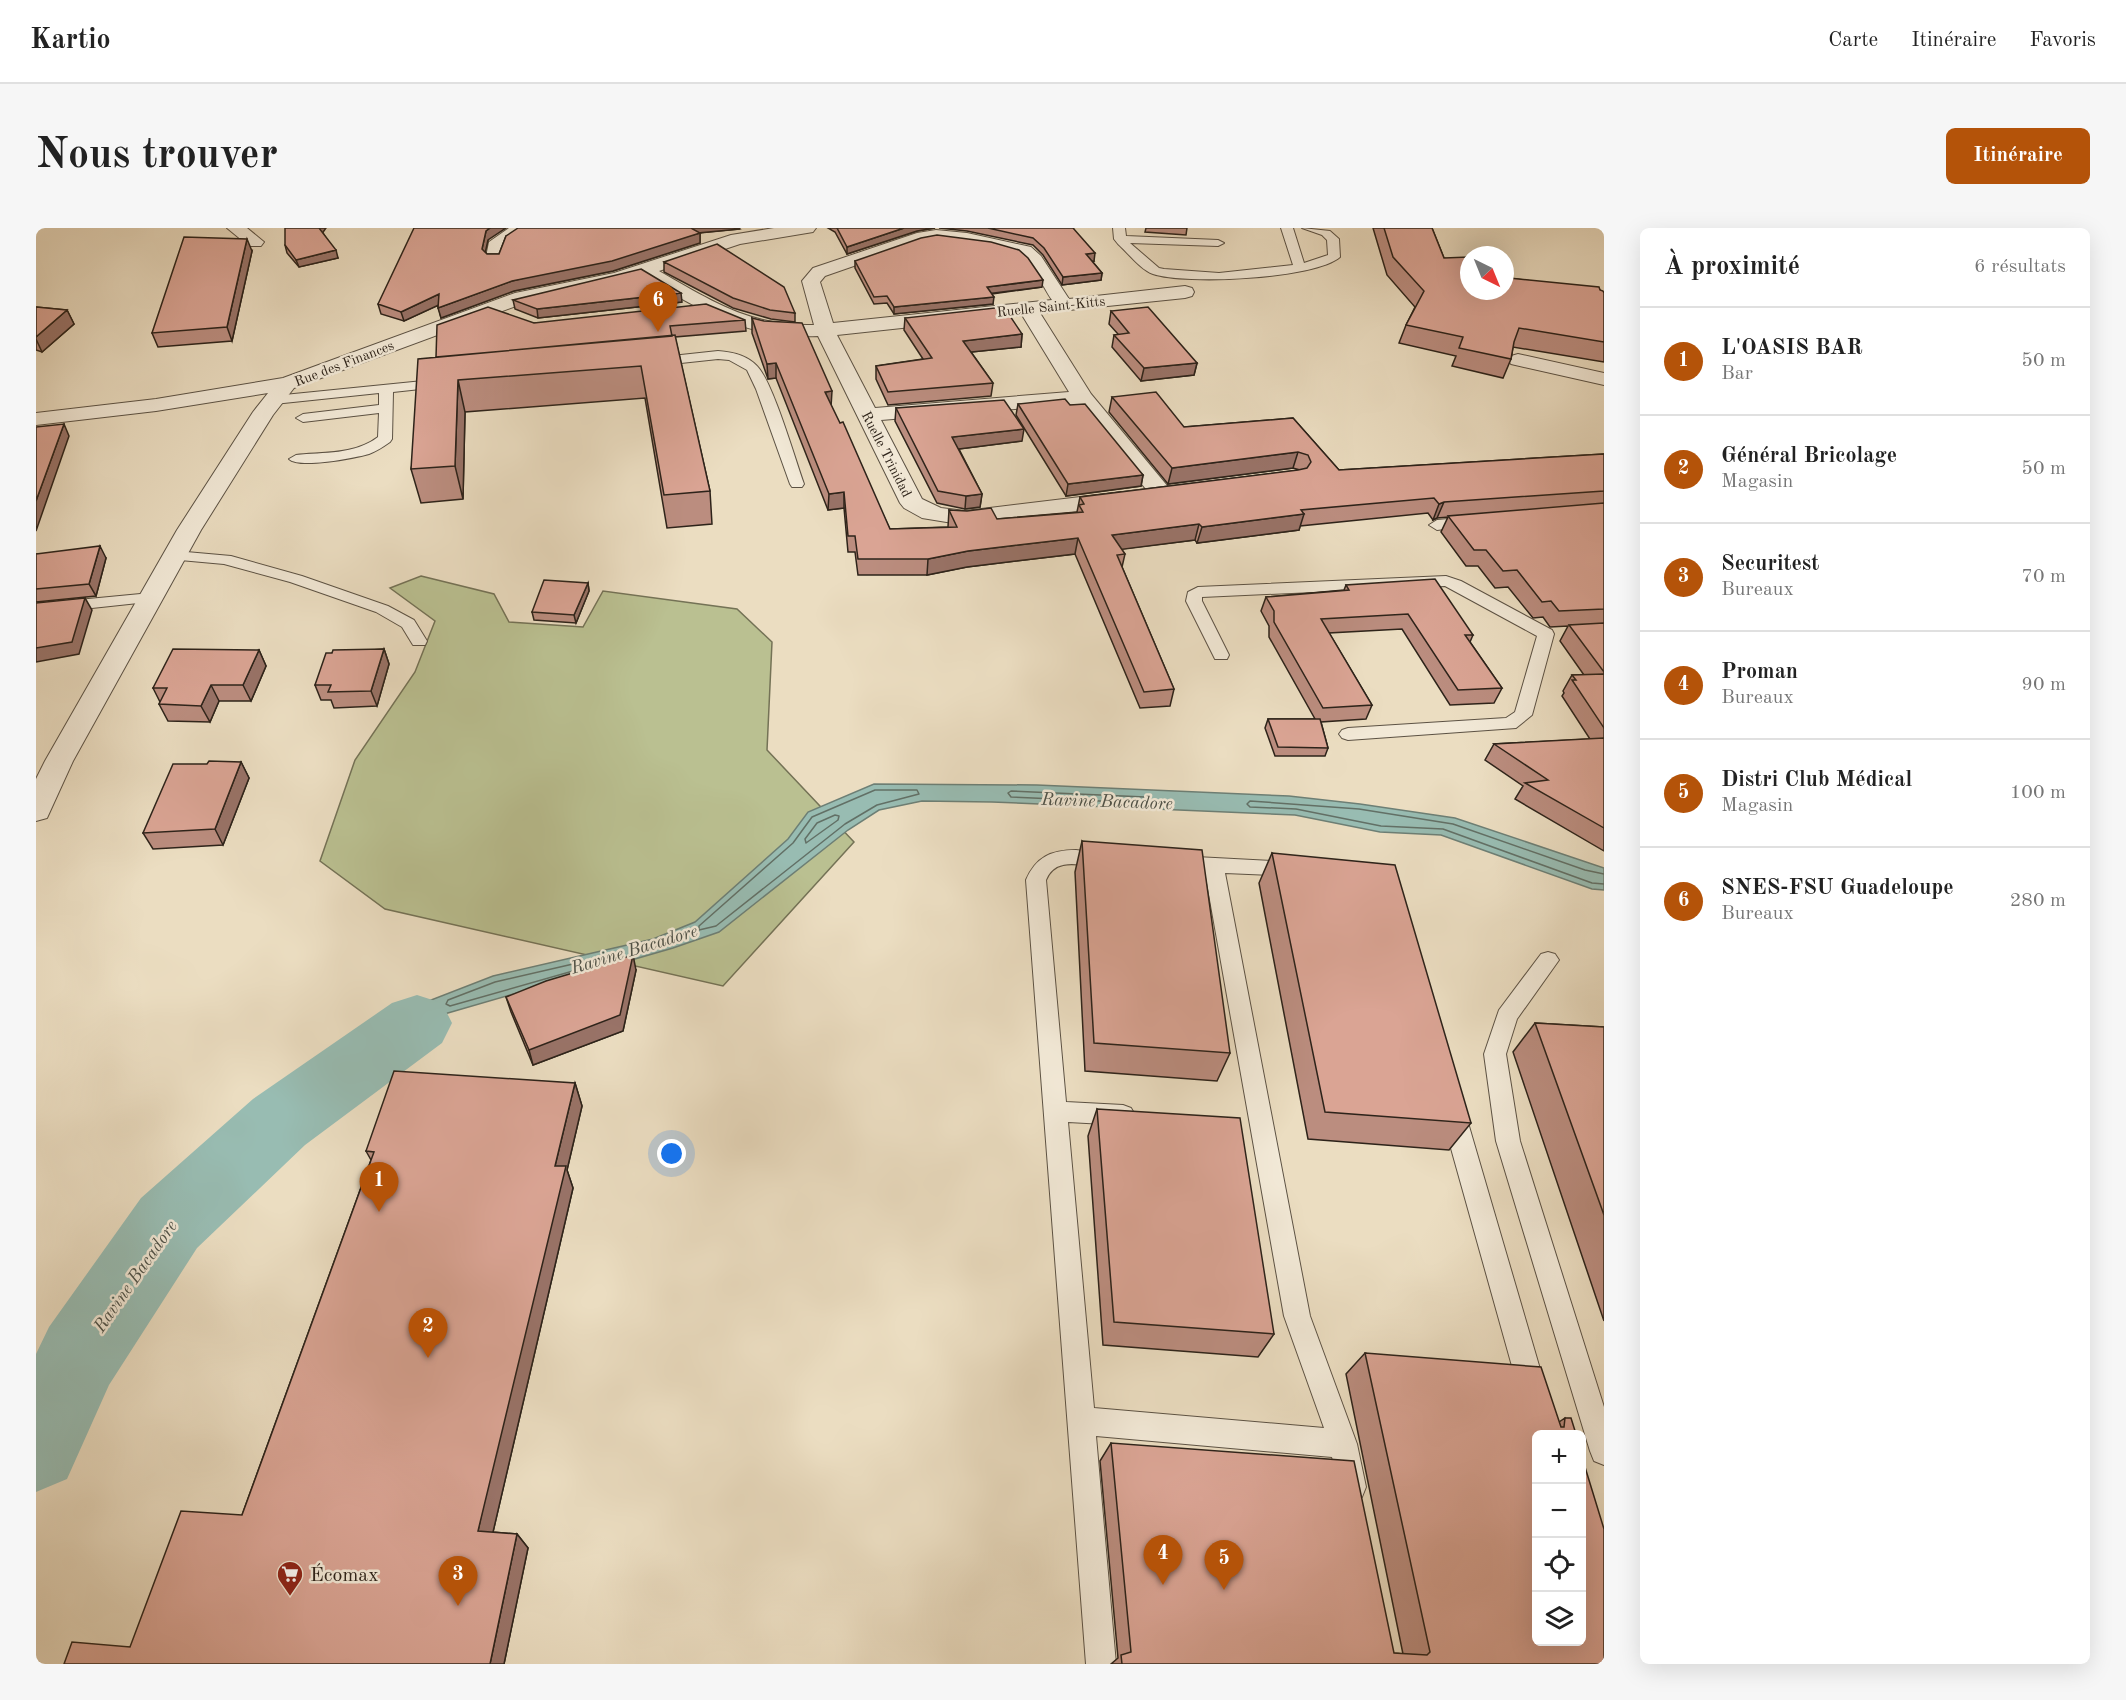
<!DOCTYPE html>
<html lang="fr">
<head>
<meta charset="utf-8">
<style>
	:root { --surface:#fff; --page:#f6f6f6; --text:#222; --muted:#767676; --line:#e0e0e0; --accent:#b45309 }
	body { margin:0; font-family:"Old Standard TT",serif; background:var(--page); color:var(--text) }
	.controls { position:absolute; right:18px; bottom:18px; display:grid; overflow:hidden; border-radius:9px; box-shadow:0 6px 24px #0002 }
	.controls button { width:54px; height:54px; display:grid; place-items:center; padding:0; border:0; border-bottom:2px solid var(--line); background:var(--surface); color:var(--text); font:30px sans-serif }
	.compass { position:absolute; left:1424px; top:18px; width:54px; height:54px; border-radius:50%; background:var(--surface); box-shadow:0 6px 24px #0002; rotate:137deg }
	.you { position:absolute; left:636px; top:926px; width:21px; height:21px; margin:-15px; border:4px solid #fff; border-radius:50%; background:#1a73e8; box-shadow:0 0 0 9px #1a73e833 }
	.badge { display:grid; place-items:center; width:39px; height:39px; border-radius:50%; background:var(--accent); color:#fff; font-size:20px; font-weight:700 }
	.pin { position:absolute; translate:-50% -50px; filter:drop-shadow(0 2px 3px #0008) }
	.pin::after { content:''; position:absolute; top:32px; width:21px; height:18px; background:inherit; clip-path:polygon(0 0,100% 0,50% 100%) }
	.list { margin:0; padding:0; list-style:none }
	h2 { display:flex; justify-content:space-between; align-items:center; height:78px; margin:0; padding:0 24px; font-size:26px }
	h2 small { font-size:20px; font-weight:400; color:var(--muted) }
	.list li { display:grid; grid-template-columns:39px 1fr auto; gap:18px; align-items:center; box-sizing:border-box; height:108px; padding:0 24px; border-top:2px solid var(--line) }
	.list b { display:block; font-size:22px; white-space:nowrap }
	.list p { margin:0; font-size:20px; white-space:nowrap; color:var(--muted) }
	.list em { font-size:20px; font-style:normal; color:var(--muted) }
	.icon { flex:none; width:33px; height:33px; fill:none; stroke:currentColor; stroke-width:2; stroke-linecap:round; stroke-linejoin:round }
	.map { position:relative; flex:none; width:1568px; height:1436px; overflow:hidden; border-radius:9px }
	header { display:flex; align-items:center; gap:36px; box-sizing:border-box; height:84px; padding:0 30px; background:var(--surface); border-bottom:2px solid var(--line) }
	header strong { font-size:28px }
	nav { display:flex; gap:33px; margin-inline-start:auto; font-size:21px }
	.intro { display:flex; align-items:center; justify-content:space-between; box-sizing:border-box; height:144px; padding:0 36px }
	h1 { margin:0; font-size:42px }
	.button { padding:15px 27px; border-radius:9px; background:var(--accent); color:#fff; font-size:21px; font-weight:700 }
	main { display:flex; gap:36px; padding:0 36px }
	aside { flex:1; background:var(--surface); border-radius:9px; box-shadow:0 6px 24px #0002 }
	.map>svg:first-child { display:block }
</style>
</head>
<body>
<header>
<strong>Kartio</strong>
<nav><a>Carte</a><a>Itinéraire</a><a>Favoris</a></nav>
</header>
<div class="intro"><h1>Nous trouver</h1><a class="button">Itinéraire</a></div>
<main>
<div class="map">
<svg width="1568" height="1436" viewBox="0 0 1568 1436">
	<rect width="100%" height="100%" fill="#ebddc1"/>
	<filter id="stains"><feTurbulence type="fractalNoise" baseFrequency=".00333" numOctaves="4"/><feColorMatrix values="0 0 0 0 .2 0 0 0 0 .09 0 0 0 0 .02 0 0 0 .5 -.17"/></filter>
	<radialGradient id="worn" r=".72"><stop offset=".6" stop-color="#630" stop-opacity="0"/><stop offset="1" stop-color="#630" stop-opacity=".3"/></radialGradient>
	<!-- green -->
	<path fill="#bac091" stroke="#747256" stroke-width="1.5" d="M385,348L458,366L473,394L547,399L567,363L701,381L736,414L731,522L818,614L687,758L349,681L284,633L319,532L379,444L399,393L354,360Z"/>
	<!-- water -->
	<path fill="#98bcb2" stroke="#6d7f75" stroke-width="1.5" d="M838,556L1001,557L1253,568L1324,576L1419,590L1568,640V662L1556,661L1405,607L1344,604L1259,587L956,574L886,573L843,582L812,602L683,704L637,720L405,787L307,848L243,894L130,1009L111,1052L79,1048L136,966L201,895L275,837L341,793L457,748L617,711L659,694L752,611L772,584Z"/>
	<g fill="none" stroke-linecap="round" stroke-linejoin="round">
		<!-- shore-far1 -->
		<path stroke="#627066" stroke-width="1.5" d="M839,562H881L883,566L841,577L809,596L680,698L663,702V698L757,615L776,589Z
			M975,563L1109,569L1111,572L1108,575L975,569L972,565Z
			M799,587L803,588L802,592L770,615L769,611L781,595Z
			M1568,646L1549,642L1417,596L1323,581L1214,573L1211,576L1214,579L1260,581L1345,598L1407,601L1556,655L1568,656
			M550,733L553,735L551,739L414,778L410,776L412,772L459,754Z
			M177,930L205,899L278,842L343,799L395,779L398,780V784L304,843L238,889L199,930"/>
		<!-- shore -->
		<path stroke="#627066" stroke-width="2" d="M179,928L141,970L92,1039L93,1043L108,1045L126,1005L200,928"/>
		<!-- river -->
		<path fill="#98bcb2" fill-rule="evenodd" d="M381,767L406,775L416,795L406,815L269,917L161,1020L73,1157L31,1251L0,1264V1126L13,1099L105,970L217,871L356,775Z"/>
		<!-- lane casing -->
		<g stroke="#5c5244" stroke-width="2">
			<path id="lane" d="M1077,0H1089L1090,8L1182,12L1188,15L1182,18L1094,15L1123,40L1128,41L1183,45L1257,37L1245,0H1257L1268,35L1292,27L1291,12L1286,7L1266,0L1294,3L1303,11L1304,29C1279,51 1149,57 1117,46C1105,42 1092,25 1082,16L1078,11Z
				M682,123C696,124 711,127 721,138C737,154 759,231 768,256L766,259H756L754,256L720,161L711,142L693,132L682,131L617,138L611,134L617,130Z
				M407,151L414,155L412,158L357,164L356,211L354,214C347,219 341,223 333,226C319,230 263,241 253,231L260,227C288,224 318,227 342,209L343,185L267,194L260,190L267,186L343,177V165L238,176L231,172L238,168Z
				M1436,289L1441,291L1444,294L1441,297L1401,302L1393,297L1401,292Z
				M139,323L195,328L266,348L352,378L378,392L391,413L389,417H377L366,399L340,384L254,354L188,336L133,331L131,328L133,325Z
				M1410,348L1425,353L1516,402L1518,406L1496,487L1480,500L1312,512L1306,510L1303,506L1306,502L1312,500L1470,490L1479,484L1501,408L1409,358L1166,369V373L1193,427L1191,431H1179L1150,373L1152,364L1162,359Z
				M115,365L121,367L123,370L121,373L0,386V376Z
				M1040,622L1078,627L1081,632L1078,637C1056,644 1022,623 1010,652L1030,874L1087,877L1095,880L1099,887L1095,894L1087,897L1032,894L1058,1180L1288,1200L1248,1088L1169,644L1134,640L1131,635L1134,630L1141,628L1257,634L1264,636L1267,641L1264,646L1257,648L1189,645L1274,1088L1321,1216L1330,1259L1326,1269L1316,1273L1306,1269L1296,1229L1060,1208L1080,1436H1050L990,652C1000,629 1015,622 1040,622Z
				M1512,724L1519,726L1523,732L1481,791L1470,826L1484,913L1568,1179V1237L1558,1233L1554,1223L1460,913L1448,826L1463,782L1505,726Z
				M1416,871L1424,874L1428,881L1523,1206H1500V1216L1495,1206L1404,881L1408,874Z"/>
		</g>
		<!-- street casing -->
		<g stroke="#5c5244" stroke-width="2">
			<path id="street" d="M191,0H211L228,14L225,18H213Z
				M473,0H494L470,16L465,33H453L450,29L453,14Z
				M738,0H780L777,4L771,5L704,16L623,43C676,73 714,99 778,97L766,53L777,40L881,5L900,2L931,5L995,19L1005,28L1033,71L1149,58L1156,60L1158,64L1156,68L1149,70L1004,85L1055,166L1138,266L1134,271L1126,273L1118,271L1041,176L845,192L886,271L905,280L929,283L1086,264L1094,266L1098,271L1094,276L1086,278L929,297L886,290L868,280L864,275L782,108C709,111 667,83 606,48L582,56L491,74L258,160L237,187L165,302L37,533L11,590L0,593V551L9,533L141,302L217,184L232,165L120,183L0,197V185L120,171L247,150L479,65L578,45L695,7ZM900,12C919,14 967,19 983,27C997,35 1007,59 1016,72L797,95L784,54L789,48L884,15ZM986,87L1033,164L839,180L801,107Z
				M1482,126L1568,145V157L1475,136L1472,132L1475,128Z"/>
		</g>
		<!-- lane -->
		<use href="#lane" fill="#f2e9d7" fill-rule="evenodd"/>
		<!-- street -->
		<use href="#street" fill="#f2e9d7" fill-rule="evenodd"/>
	</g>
	<!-- wall -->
	<path fill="#bb8d7f" stroke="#2d231a" stroke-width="1.5" d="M792,0H899L881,3L811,26L799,4Z
		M903,0H1037L1058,33H1056L1066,45L1065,52L1026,57L1007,27L997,17L931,3Z
		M1110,0H1151L1150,7L1109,4Z
		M1337,0H1396L1408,30L1473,50L1564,62L1568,65V134L1477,119L1475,131L1467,150L1416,138L1420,128L1363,115L1370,97L1379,79L1351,47Z
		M704,1L663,5H664V15L577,43L478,63L405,90L402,77L368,93L345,86L342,76L452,12L449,24L451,26H463L470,8Z
		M287,5L302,30L263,39L251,25L249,17Z
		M216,23L196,113L122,119L116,105Z
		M819,33L1006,59L956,66L957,76L858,86L851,75L838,76L819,40Z
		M628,34L759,85V94L735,91L697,80L628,44Z
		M477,72L646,74L502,90L479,81Z
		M0,79L31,82L38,96L6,124L0,122Z
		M1075,83L1161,135L1158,147L1105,153L1076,119L1078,107L1082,106L1073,96Z
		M716,90L795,178L854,301L912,299L913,282L961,291L1041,284L1044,269L1264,242L1257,240L1132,256L1073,184L1076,169L1148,199L1257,190L1303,242L1568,226V623L1479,571L1487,558L1449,532L1458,516L1554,511L1526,468L1528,465L1527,463L1536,447H1548L1524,413L1532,398L1514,399L1507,389L1497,390L1472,359L1459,360L1442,338H1430L1405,304L1412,289L1401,290L1397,292L1392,285L1264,298L1263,302L1161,315L1159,312L1085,321L1089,326L1086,339L1138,461L1134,478L1104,480L1039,326L931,339L891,347H822L819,324H812L808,280L792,282L740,150L732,151L716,105Z
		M869,90L986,106L985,119L935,124L957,155L955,168L852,177L840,151V138L887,131L868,102Z
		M709,92L710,103L639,109L674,263L676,296L631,300L609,170L429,184L427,271L385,275L375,241L400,129L498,95Z
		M982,176L1034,177L1107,247L1105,258L1030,268L980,187Z
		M860,180L986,213L923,221L946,266L944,279L929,281L901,275L859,193Z
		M0,326L70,330L60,368L0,374Z
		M552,355L553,363L540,395L498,392L496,384Z
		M1310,357L1437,407L1434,414L1466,460L1458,475L1414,477L1366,401L1293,405L1336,477L1330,491L1285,494L1292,520L1289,528H1239L1229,500L1232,491H1279L1233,409V398L1225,383L1230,369L1308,362Z
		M348,421L353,436L341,478L298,480L295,472H285L279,457L296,425Z
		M223,422L230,438L215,473H183L174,494L132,493L123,476L124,474L117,460Z
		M205,534L213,550L187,617L117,621L107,605Z
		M1046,613L1194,825L1181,853L1049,843L1039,644Z
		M1236,625L1435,895L1413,922L1272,911L1223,655Z
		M600,742L587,803L497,837L475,784L470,769Z
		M1499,795L1568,799V1093L1477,824Z
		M539,855L546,878L531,942L537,960L457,1304L481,1306L492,1320L468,1436H28L94,1419L206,1287L335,932L330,923Z
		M1061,881L1238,1106L1222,1129L1067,1117L1052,908Z
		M1329,1125L1523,1194L1529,1190L1568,1436H1075L1082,1430L1064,1233L1075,1215L1358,1425L1367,1426L1310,1146Z"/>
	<!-- shaded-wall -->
	<path fill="#997368" stroke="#2d231a" stroke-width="1.5" d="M283,0H290L285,7Z
		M454,0H470L452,12L448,30L446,21L450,3Z
		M651,0H703L704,1L651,6Z
		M868,0H899L881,3L811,26V19Z
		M664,5V15L577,43L478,63L405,90L402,80L476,53Z
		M211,11L216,23L196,113L191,99Z
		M300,22L302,30L263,39L260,32Z
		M1059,25L1058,33L1049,34L1050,26Z
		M1066,45L1065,52L1026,57L1027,49Z
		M1007,52L1006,59L950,66L951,59Z
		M645,65L646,74L502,90L501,81Z
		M403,66L405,76L368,93L365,84Z
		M958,69L957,76L858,86V79Z
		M31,82L38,96L6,124L0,111V109Z
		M986,106L985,119L926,125L927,113Z
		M740,135V150L732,151L731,136Z
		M1161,135L1158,147L1105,153L1108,140Z
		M422,152L429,184L427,271L419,238Z
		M796,163L795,179L789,164Z
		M28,196L33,208L0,303V273Z
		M988,201L986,213L915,222L916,209Z
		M1262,224L1257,240L1132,256L1136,240Z
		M1107,247L1105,258L1030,268L1032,256Z
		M808,264V280L792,282L793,266Z
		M946,266L944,279L929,281L930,268Z
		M1408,274L1401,290L1397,292L1403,276Z
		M1268,286L1263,302L1161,315L1166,299Z
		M1163,296L1159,312L1073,323L1076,307Z
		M1042,310L1039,326L931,339L891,347L892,331L932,323Z
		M64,318L70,330L60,368L53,356Z
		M552,355L553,363L540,395L538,387Z
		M49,370L56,382L43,426L0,434V420Z
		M348,421L353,436L341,478L335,463Z
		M223,422L230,438L215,473L207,457Z
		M175,457L183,473L174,494L165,478Z
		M205,534L213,550L187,617L179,601Z
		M597,727L600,742L587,803L497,837L493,822Z
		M539,855L546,878L531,942L537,960L454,1317L442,1303L519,938Z
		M481,1306L492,1320L468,1436H454Z"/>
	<!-- building -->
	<path fill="#daa494" stroke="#2d231a" stroke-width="1.5" d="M249,0H283L300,22L260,32L249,17Z
		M378,0H454L450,3L446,21L451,26H463L470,8L482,0H655L664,5L576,33L476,53L402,80L403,66L365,84L342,76Z
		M801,0H868L811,19Z
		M952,0H1037L1059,25L1050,26L1066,45L1027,49L1008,20L997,10Z
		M1348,0H1396L1408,30L1433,29V63H1469V46L1473,50L1563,59L1564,62L1567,63L1568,65V114L1483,100L1478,114L1475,131L1423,120L1427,109L1370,97L1388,63L1357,29Z
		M901,7L955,14L983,22L992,30L1007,52L951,59L958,69L858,79L851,68L838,69L819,33L885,10Z
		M148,9L211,11L191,99L116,105Z
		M681,16L748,59L759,85L734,82L697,70L628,34Z
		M605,41L645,65L501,81L477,72Z
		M670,76L709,92L634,98L636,108L400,129L401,97L452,79L498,95Z
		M0,79L31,82L0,109Z
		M968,79L986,106L927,113L957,155L852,164L840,138L896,130L869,90Z
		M1112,79L1161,135L1108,140L1078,107L1093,105L1075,83Z
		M716,90L728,93L766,95L796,163L789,164L804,195L807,194L854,301L921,299L913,282L931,283L955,280L961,291L1047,284L1043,277L1048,276L1044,269L1262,242L1271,240L1275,234L1272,227L1262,224L1136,240L1076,169L1120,164L1148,199L1257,190L1303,242L1568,226V263L1408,274L1403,276L1398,270L1265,282L1268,286L1166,299L1163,296L1076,307L1089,326L1081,327L1138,461L1108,464L1042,310L932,323L892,331H822L819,308H812L808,264L793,266L740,135L731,136Z
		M639,107L674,263L628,267L605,138L422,152L419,238L375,241L382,131Z
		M1029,171L1034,177L1049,176L1107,247L1032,256L982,176Z
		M968,172L988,201L916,209L946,266L930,268L902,263L860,180Z
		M28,196L0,273V199Z
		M1568,275V381L1523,383L1515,373L1506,374L1481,342L1467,343L1450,322H1438L1412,288Z
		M64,318L53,356L0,361V326Z
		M1399,351L1437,407H1429L1466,460L1422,462L1372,386L1285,391L1336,477L1287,480L1238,394V383L1230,369L1313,362L1310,357Z
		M508,352L552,355L538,387L496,384Z
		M49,370L36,414L0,420V375Z
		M1568,395V444L1533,397Z
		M137,421L223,422L207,457H175L165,478L123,476L131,460H117Z
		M348,421L335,463L292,464L295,457H279L290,425H296L297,422Z
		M1568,446V500L1536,452H1540L1536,447Z
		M1232,491H1284L1292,520L1242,519Z
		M1568,510V600L1489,555L1512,552L1458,516Z
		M173,533L205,534L179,601L107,605L137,536H171Z
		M1046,613L1166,622L1194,825L1058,815Z
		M1236,625L1359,637L1435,895L1289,884Z
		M597,727L584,787L493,822L470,769L510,753Z
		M1499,795L1568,799V987Z
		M358,843L539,855L519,938H530L442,1303L481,1306L454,1436H28L36,1414L94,1419L145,1283L206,1287L338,924L330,923Z
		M1061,881L1204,890L1238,1106L1078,1094Z
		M1329,1125L1505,1139L1525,1199H1528L1529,1190H1535L1540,1206H1500V1413H1545V1226L1568,1301V1436H1086L1085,1427L1095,1424L1075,1215L1318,1233L1358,1425L1391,1427L1394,1424Z"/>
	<!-- icons -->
	<defs>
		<g id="supermarket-pin" transform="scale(1.35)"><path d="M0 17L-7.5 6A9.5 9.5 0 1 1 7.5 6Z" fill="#8f2418" stroke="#f2e9d7"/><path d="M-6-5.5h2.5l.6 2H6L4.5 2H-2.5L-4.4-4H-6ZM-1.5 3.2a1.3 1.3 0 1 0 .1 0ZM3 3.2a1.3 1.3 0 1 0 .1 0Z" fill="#fff"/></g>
	</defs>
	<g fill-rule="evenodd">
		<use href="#supermarket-pin" x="254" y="1346"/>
	</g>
	<g text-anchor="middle" stroke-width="5" stroke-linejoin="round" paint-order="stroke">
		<!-- far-street labels -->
		<g font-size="14" fill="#2d231a" stroke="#f2e9d7">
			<text transform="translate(1015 78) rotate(-6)" y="5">Ruelle Saint-Kitts</text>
			<text transform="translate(308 135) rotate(-21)" y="5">Rue des Finances</text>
			<text transform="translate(851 226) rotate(63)" y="5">Ruelle Trinidad</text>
		</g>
		<!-- water labels -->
		<g font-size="18" font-style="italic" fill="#4d5148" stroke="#f2e9d7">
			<text transform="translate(1071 573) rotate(2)" y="6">Ravine Bacadore</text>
			<text transform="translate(598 721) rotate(-17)" y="6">Ravine Bacadore</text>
			<text transform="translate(99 1048) rotate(-55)" y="6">Ravine Bacadore</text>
		</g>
		<!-- near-poi labels -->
		<g font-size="20" fill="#2d231a" stroke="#f2e9d7" text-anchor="start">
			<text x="274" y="1353">Écomax</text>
		</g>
	</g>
	<rect width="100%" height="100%" filter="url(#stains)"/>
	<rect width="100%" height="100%" fill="url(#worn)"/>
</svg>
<div class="controls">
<button>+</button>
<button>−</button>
<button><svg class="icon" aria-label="locate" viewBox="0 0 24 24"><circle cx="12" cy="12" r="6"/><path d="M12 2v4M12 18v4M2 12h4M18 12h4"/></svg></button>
<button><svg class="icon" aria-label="layers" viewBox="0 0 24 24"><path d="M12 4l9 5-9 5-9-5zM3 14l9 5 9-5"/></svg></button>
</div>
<svg class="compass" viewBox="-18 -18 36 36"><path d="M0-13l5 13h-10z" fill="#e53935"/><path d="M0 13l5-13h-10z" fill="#767676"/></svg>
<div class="you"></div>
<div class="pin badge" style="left:343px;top:984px">1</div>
<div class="pin badge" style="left:392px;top:1130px">2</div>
<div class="pin badge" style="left:422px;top:1378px">3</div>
<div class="pin badge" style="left:1127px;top:1357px">4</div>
<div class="pin badge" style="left:1188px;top:1362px">5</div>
<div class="pin badge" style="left:622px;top:104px">6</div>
</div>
<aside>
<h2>À proximité<small>6 résultats</small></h2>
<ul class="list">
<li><span class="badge">1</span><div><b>L'OASIS BAR</b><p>Bar</p></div><em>50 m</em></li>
<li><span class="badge">2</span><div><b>Général Bricolage</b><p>Magasin</p></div><em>50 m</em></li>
<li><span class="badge">3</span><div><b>Securitest</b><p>Bureaux</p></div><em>70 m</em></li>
<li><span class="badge">4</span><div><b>Proman</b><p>Bureaux</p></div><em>90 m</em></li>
<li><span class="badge">5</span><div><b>Distri Club Médical</b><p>Magasin</p></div><em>100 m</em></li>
<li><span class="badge">6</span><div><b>SNES-FSU Guadeloupe</b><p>Bureaux</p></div><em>280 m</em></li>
</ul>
</aside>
</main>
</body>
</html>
